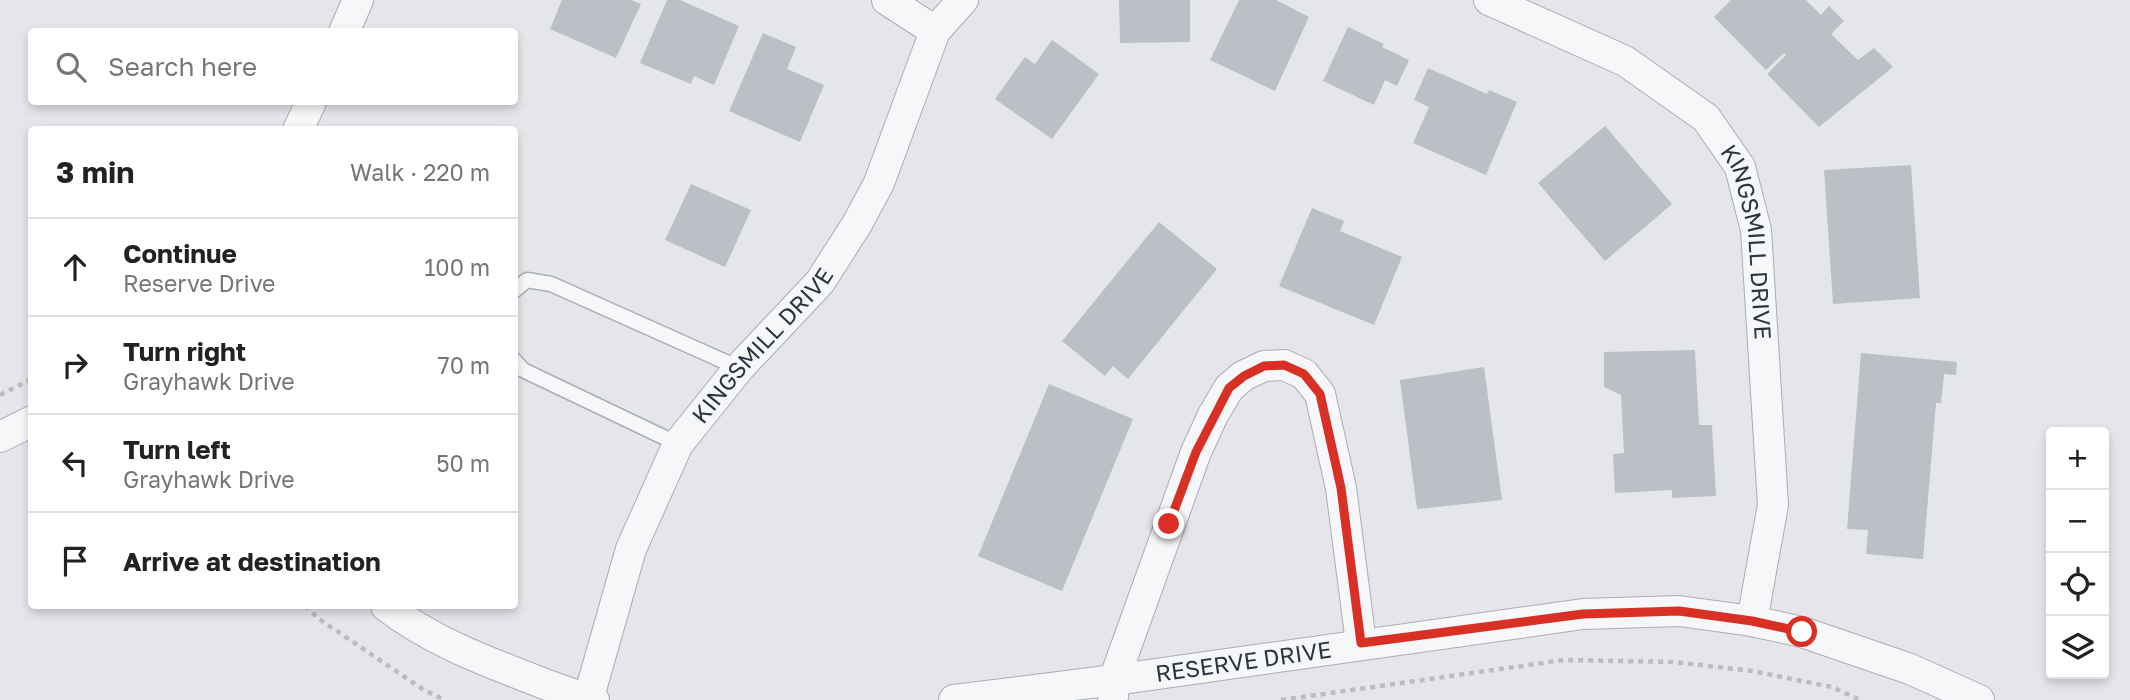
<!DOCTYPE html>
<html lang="en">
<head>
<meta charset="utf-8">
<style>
	:root { --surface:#fff; --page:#f2f2f2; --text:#222; --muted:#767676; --line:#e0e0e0 }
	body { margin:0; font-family:"Golos Text",sans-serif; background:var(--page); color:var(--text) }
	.controls { position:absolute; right:21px; bottom:21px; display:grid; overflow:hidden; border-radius:7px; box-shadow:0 4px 10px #0003 }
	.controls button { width:63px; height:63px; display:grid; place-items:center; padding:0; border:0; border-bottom:2px solid var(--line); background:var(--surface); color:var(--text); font:35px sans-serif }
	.stop { position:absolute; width:21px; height:21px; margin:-16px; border:5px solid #d93025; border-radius:50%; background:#fff }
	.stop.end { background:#d93025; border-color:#fff; box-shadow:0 2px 7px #0008 }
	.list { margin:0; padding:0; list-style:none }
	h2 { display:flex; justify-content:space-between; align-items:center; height:91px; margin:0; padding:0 28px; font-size:30px }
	h2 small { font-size:23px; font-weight:400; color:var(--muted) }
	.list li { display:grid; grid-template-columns:46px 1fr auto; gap:21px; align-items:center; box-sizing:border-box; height:98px; padding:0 28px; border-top:2px solid var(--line) }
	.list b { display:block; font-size:26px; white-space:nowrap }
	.list p { margin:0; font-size:23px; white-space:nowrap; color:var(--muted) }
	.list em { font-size:23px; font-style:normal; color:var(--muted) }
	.icon { flex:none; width:38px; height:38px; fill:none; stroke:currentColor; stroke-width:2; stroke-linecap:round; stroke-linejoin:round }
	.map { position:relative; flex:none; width:2130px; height:700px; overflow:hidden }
	.search { position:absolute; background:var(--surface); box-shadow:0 4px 10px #0003; left:28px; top:28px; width:490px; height:77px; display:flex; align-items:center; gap:18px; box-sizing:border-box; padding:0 24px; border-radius:7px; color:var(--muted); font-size:26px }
	.panel { position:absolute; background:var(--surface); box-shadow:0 4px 10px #0003; left:28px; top:126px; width:490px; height:483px; border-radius:7px }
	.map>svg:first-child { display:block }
</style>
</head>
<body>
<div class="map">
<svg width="2130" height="700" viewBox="0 0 2130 700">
	<rect width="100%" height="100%" fill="#e4e6ea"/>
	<!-- building -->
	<path fill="#bbbfc6" d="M562,0H631L641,4L616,58L550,29Z
		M667,0H680L739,26L714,85L694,76L691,84L640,63Z
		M1119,0H1190V42L1120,43Z
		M1239,0H1276L1309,17L1275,91L1210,60Z
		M1731,0H1806L1821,15L1829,6L1844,21L1831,34L1858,60L1874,48L1893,67L1819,127L1767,74L1786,55L1784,53L1766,70L1714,17Z
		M1348,27L1384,44L1382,47L1409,60L1397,86L1385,80L1374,105L1323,81Z
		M763,33L796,47L787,69L824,85L800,142L729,111Z
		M1052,40L1099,74L1052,139L995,99L1025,57L1035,64Z
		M1428,68L1487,94L1489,90L1517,102L1486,175L1413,143L1429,107L1414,100Z
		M1605,126L1672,204L1605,261L1538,183Z
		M1911,165L1920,298L1833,304L1824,170Z
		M691,184L751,210L725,267L665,240Z
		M1312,208L1344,221L1340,231L1402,257L1374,325L1279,286Z
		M1159,222L1217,269L1128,379L1113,366L1105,376L1062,341Z
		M1695,350L1699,425H1712L1716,496L1672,498V490L1615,493L1613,454L1624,453L1621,395L1604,387V352Z
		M1861,353L1957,362L1956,375L1944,374L1941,403H1936L1923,559L1866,554L1868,530L1847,529Z
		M1484,367L1502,500L1417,509L1400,380Z
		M1049,384L1133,419L1062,591L978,556Z"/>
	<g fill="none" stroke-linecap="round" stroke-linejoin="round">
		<!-- service casing -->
		<g stroke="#a9adb4" stroke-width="17">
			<path id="service" d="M514,291L527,280L551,284L739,368
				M514,360L523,370L678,444"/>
		</g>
		<!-- minor casing -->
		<g stroke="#a9adb4" stroke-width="32">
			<g id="minor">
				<path d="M887,0L935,31"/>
				<path id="s1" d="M1489,0L1625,61L1706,118L1740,167L1756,230L1773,505L1752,621"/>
				<path d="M344,32L358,0"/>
				<path d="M298,130L311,102"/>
				<path d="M0,437L32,421"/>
				<path d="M386,606C428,639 482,660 532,679C552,687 573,695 594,700"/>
				<path d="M1113,696L1114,680L1196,452L1213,415L1229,388L1243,376L1264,366L1284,365L1304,374L1320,394L1341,488L1361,643"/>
				<path id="s2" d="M588,700L631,549L678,444L739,368L820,282L857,224L879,183L935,31L963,0"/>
				<path id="s3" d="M954,700L1114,680L1583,614L1679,611L1752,621L1802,632L1910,669L1979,700"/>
			</g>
		</g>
		<!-- path -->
		<path stroke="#babcc2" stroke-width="4.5" stroke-dasharray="5 5" stroke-linecap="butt" d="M0,395L32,379
			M305,606L319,619L424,690L445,700
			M1281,700L1564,660L1674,662L1752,671L1832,687L1860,700"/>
		<!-- service -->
		<use href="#service" stroke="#f6f7f9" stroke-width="14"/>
		<!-- minor -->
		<use href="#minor" stroke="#f6f7f9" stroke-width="30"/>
	</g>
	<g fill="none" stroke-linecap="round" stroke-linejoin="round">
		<!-- route -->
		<path stroke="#d93025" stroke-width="9" d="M1169,524L1196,452L1229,388L1244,376L1264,366L1284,365L1304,374L1320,394L1341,488L1361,643L1583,614L1679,611L1752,621L1802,632"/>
	</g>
	<g text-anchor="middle" stroke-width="7" stroke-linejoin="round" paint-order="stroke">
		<!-- street labels -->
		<g font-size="23" fill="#2d3341" stroke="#f3f5f8">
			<text dy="8" stroke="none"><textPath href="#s1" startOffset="383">KINGSMILL DRIVE</textPath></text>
			<text dy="8" stroke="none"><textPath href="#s2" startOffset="402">KINGSMILL DRIVE</textPath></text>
			<text dy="8" stroke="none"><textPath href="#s3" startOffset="292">RESERVE DRIVE</textPath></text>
		</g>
	</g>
</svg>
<div class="controls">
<button>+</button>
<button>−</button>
<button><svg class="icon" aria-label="locate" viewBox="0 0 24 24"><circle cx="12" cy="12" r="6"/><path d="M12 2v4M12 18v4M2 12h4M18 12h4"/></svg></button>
<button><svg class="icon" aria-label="layers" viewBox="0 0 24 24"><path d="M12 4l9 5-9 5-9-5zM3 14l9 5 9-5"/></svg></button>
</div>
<div class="stop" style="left:1802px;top:632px"></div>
<div class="stop end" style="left:1169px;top:524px"></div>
<div class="search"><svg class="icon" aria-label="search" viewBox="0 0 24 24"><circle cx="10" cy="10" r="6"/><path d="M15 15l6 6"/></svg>Search here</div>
<section class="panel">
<h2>3 min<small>Walk · 220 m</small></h2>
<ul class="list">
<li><svg class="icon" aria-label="ahead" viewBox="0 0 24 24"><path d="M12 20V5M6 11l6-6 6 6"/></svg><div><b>Continue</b><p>Reserve Drive</p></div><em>100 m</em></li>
<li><svg class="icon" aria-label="right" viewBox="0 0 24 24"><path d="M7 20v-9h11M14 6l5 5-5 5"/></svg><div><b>Turn right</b><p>Grayhawk Drive</p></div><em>70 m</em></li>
<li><svg class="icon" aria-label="left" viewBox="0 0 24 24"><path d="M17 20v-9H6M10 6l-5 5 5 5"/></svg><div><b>Turn left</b><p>Grayhawk Drive</p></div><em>50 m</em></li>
<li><svg class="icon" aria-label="arrive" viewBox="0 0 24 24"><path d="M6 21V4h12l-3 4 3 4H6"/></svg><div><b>Arrive at destination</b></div></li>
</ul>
</section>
</div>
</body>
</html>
